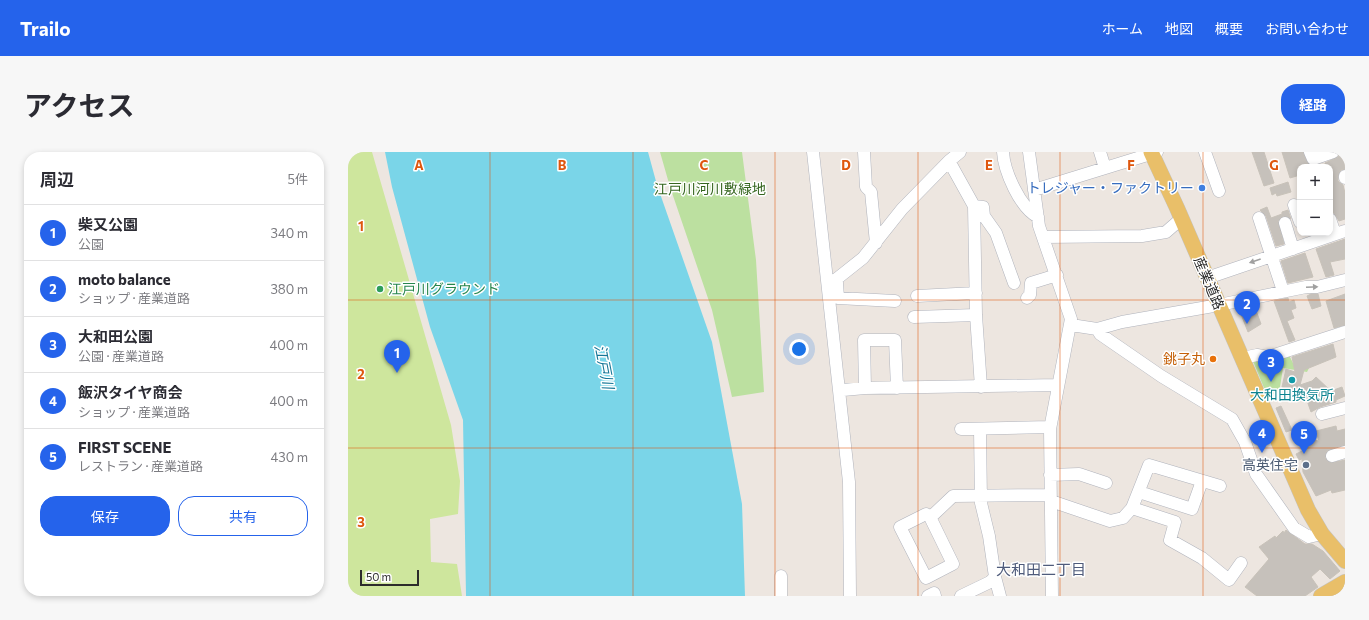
<!DOCTYPE html>
<html lang="ja">
<head>
<meta charset="utf-8">
<style>
	:root { --surface:#fff; --page:#f7f7f7; --text:#2b2b33; --muted:#7c7c81; --line:#e1e1e2; --accent:#2563eb }
	body { margin:0; font-family:Commissioner,"Noto Sans JP",sans-serif; background:var(--page); color:var(--text) }
	.controls { position:absolute; right:12px; top:12px; display:grid; overflow:hidden; border-radius:8px; box-shadow:0 2px 6px #0003 }
	.controls button { width:36px; height:36px; display:grid; place-items:center; padding:0; border:0; border-bottom:1px solid var(--line); background:var(--surface); color:var(--text); font:20px sans-serif }
	.scale { position:absolute; left:12px; bottom:10px; width:59px; box-sizing:border-box; padding-left:4px; border:2px solid #2c2c2c; border-top:0; font-size:11px; line-height:14px; white-space:nowrap; color:#2c2c2c; -webkit-text-stroke:3px #fff; paint-order:stroke }
	.you { position:absolute; left:451px; top:197px; width:14px; height:14px; margin:-10px; border:3px solid #fff; border-radius:50%; background:#1a73e8; box-shadow:0 0 0 6px #1a73e833 }
	.badge { display:grid; place-items:center; width:26px; height:26px; border-radius:50%; background:var(--accent); color:#fff; font-size:13px; font-weight:700 }
	.pin { position:absolute; translate:-50% -33px; filter:drop-shadow(0 1px 2px #0008) }
	.pin::after { content:''; position:absolute; top:21px; width:14px; height:12px; background:inherit; clip-path:polygon(0 0,100% 0,50% 100%) }
	.list { margin:0; padding:0; list-style:none }
	h2 { display:flex; justify-content:space-between; align-items:center; height:52px; margin:0; padding:0 16px; font-size:17px }
	h2 small { font-size:13px; font-weight:400; color:var(--muted) }
	.list li { display:grid; grid-template-columns:26px 1fr auto; gap:12px; align-items:center; box-sizing:border-box; height:56px; padding:0 16px; border-top:1px solid var(--line) }
	.list b { display:block; font-size:15px; white-space:nowrap }
	.list p { margin:0; font-size:13px; white-space:nowrap; color:var(--muted) }
	.list em { font-size:13px; font-style:normal; color:var(--muted) }
	.actions { display:flex; gap:8px; padding:12px 16px }
	.actions a { flex:1; padding:9px 0; border:1px solid var(--accent); border-radius:16px; text-align:center; font-size:14px; color:var(--accent) }
	.actions .main { background:var(--accent); color:#fff }
	.map { position:relative; flex:none; width:997px; height:444px; overflow:hidden; border-radius:16px }
	header { display:flex; align-items:center; gap:24px; box-sizing:border-box; height:56px; padding:0 20px; background:var(--accent); color:#fff }
	header strong { font-size:19px }
	nav { display:flex; gap:22px; margin-inline-start:auto; font-size:14px }
	.intro { display:flex; align-items:center; justify-content:space-between; box-sizing:border-box; height:96px; padding:0 24px }
	h1 { margin:0; font-size:28px }
	.button { padding:10px 18px; border-radius:16px; background:var(--accent); color:#fff; font-size:14px; font-weight:700 }
	main { display:flex; gap:24px; padding:0 24px }
	aside { flex:1; background:var(--surface); border-radius:16px; box-shadow:0 2px 6px #0003 }
	.map>svg:first-child { display:block }
</style>
</head>
<body>
<header>
<strong>Trailo</strong>
<nav><a>ホーム</a><a>地図</a><a>概要</a><a>お問い合わせ</a></nav>
</header>
<div class="intro"><h1>アクセス</h1><a class="button">経路</a></div>
<main>
<aside>
<h2>周辺<small>5件</small></h2>
<ul class="list">
<li><span class="badge">1</span><div><b>柴又公園</b><p>公園</p></div><em>340 m</em></li>
<li><span class="badge">2</span><div><b>moto balance</b><p>ショップ · 産業道路</p></div><em>380 m</em></li>
<li><span class="badge">3</span><div><b>大和田公園</b><p>公園 · 産業道路</p></div><em>400 m</em></li>
<li><span class="badge">4</span><div><b>飯沢タイヤ商会</b><p>ショップ · 産業道路</p></div><em>400 m</em></li>
<li><span class="badge">5</span><div><b>FIRST SCENE</b><p>レストラン · 産業道路</p></div><em>430 m</em></li>
</ul>
<div class="actions"><a class="main">保存</a><a>共有</a></div>
</aside>
<div class="map">
<svg width="997" height="444" viewBox="0 0 997 444">
	<rect width="100%" height="100%" fill="#ede6e0"/>
	<!-- green -->
	<path fill="#bce0a0" d="M312,0H394L408,108L416,240L384,245L364,158L322,35Z
		M940,201L945,211L961,216L959,220L935,216L931,241L919,243L904,207Z"/>
	<!-- pitch -->
	<path fill="#cee69d" d="M0,0H24L103,273L112,329L110,362L82,367L83,410L109,412L114,444H0Z"/>
	<!-- water -->
	<path fill="#7ad5e8" d="M37,0H300L309,33L364,190L394,352L397,444H118L115,268L82,175L44,35Z"/>
	<!-- building -->
	<path fill="#c6c1bb" stroke="#c8c2b9" d="M904,0H916L926,31L916,34Z
		M934,0H955L962,15H952V23L942,26Z
		M992,0H997V17L993,18L990,24V29L995,33L997,41V67L991,69L982,55V15H978L977,11L990,5Z
		M940,30L943,40L929,44L928,41L924,43L922,36Z
		M919,55L923,66L934,62V60L940,58L943,67L935,64L930,69L936,92L928,94L918,64L912,58Z
		M997,87V107L982,110L986,123L978,125L968,97Z
		M957,101L965,125L940,131L933,109Z
		M963,142H970L973,154L964,157L959,144Z
		M997,142V173L986,176L978,149Z
		M940,146L941,150L946,148L948,156L943,158L946,166L939,169L947,188L941,190L926,149Z
		M906,153L913,172L900,180L891,157Z
		M985,192L988,205L956,218L952,233L964,229L968,225L983,239L994,235L997,244L988,248V250L972,255L963,260L956,240L934,235L938,217L947,220L944,205Z
		M933,254L944,278L938,280L928,256Z
		M988,274L989,279L997,277V293L979,299L977,306L983,311L997,308V338L984,341L983,338L968,344L955,320L954,307L951,308L948,302L954,299L955,302L957,287L971,289L968,279Z
		M938,378L957,392H964L975,399L992,419L982,427L972,417L963,425L970,435L957,444H909L897,435L921,407L911,395L927,384L928,386L935,379L936,381Z"/>
	<g fill="none" stroke-linecap="round" stroke-linejoin="round">
		<!-- minor casing -->
		<g stroke="#b0b3bc" stroke-width="13">
			<path id="minor" d="M465,0L501,330L502,444
				M516,0L518,35L523,40L528,91
				M655,0C656,19 672,56 690,65
				M681,0L691,74L723,167L702,277L704,444
				M752,0L757,16
				M857,0L871,39
				M962,0L965,7L985,0
				M601,9L626,54L628,163L633,235
				M997,24V26
				M686,38L809,0
				M946,53L952,70
				M626,54L635,55L636,64L648,81L666,131
				M911,66L935,139
				M982,67L987,82
				M937,71L945,97
				M695,85L794,84L818,80L834,66
				M859,126L997,79
				M480,129H486L515,106L554,57L601,9L612,0
				M489,131L490,146L547,149
				M569,144L628,141
				M679,146L682,143L683,131L709,123
				M566,165L628,163
				M723,173L749,177L774,170L871,153L958,135H969L997,128
				M749,177L752,182L813,224L884,267L897,290L908,322L946,376L961,385L974,382
				M894,206L909,203L920,205L997,180
				M517,236L516,188H547L549,236
				M495,238L517,236L710,233
				M974,262L997,256
				M613,277L702,275
				M984,304L997,300
				M702,323L731,322L758,331
				M791,340L844,357L854,329
				M703,349L762,369L775,366L784,356L801,313L872,334
				M784,356L827,370L822,388L854,406L881,428L893,411
				M582,365L605,412L578,426L552,375L578,362L582,365L585,363L605,344L702,343
				M647,425L652,444
				M433,444V424
				M580,444L586,441L587,444
				M613,444L642,430L647,425L641,384L633,351L632,277"/>
		</g>
		<!-- major casing -->
		<g stroke="#c4c4c4" stroke-width="16">
			<path id="major" d="M803,0L829,56L960,358L974,382L997,409
				M973,444L997,430"/>
		</g>
		<!-- minor -->
		<use href="#minor" stroke="#fff" stroke-width="12"/>
		<!-- major -->
		<use href="#major" stroke="#e9bf69" stroke-width="15"/>
	</g>
	<!-- one-way arrows -->
	<defs><path id="oneway-solid" d="M-6-.8H1V-3.2L6.5 0L1 3.2V.8H-6Z"/></defs>
	<g fill="#a0a0a0">
		<use href="#oneway-solid" transform="translate(907 109) rotate(161)"/>
		<use href="#oneway-solid" transform="translate(964 135) rotate(-3)"/>
	</g>
	<!-- grid -->
	<path fill="none" stroke="#df570e" stroke-width="1" stroke-opacity="0.55" d="M142,0V444M285,0V444M427,0V444M570,0V444M712,0V444M855,0V444M0,148H997M0,296H997"/>
	<!-- markers -->
	<circle fill="#3f7fe0" stroke="#fff" stroke-width="1.5" cx="854" cy="36" r="4"/>
	<circle fill="#2e9e5b" stroke="#fff" stroke-width="1.5" cx="32" cy="137" r="4"/>
	<circle fill="#e8710a" stroke="#fff" stroke-width="1.5" cx="865" cy="207" r="4"/>
	<circle fill="#0f9aa8" stroke="#fff" stroke-width="1.5" cx="944" cy="228" r="4"/>
	<circle fill="#5c6f8a" stroke="#fff" stroke-width="1.5" cx="958" cy="313" r="4"/>
	<g text-anchor="middle" stroke-width="3" stroke-linejoin="round" paint-order="stroke">
		<!-- shop labels -->
		<g font-size="14" fill="#366cbe" stroke="#fff" text-anchor="end">
			<text x="846" y="41">トレジャー・ファクトリー</text>
		</g>
		<!-- park labels -->
		<g font-size="14" fill="#35661f" stroke="#fff">
			<text x="362" y="42">江戸川河川敷緑地</text>
		</g>
		<!-- street labels -->
		<g font-size="14" fill="#2c2c2c" stroke="#fff">
			<text transform="translate(861 131) rotate(67)" y="5">産業道路</text>
		</g>
		<!-- leisure labels -->
		<g font-size="14" fill="#27864d" stroke="#fff" text-anchor="start">
			<text x="40" y="142">江戸川グラウンド</text>
		</g>
		<!-- food labels -->
		<g font-size="14" fill="#c56008" stroke="#fff" text-anchor="end">
			<text x="857" y="212">銚子丸</text>
		</g>
		<!-- culture labels -->
		<g font-size="14" fill="#0d838f" stroke="#fff">
			<text x="944" y="248">大和田換気所</text>
		</g>
		<!-- service labels -->
		<g font-size="14" fill="#4e5e75" stroke="#fff" text-anchor="end">
			<text x="950" y="318">高英住宅</text>
		</g>
		<!-- water labels -->
		<g font-size="15" font-style="italic" fill="#167797" stroke="#fff">
			<text transform="translate(256 215) rotate(79)" y="5">江戸川</text>
		</g>
		<!-- neighbourhood labels -->
		<g font-size="15" fill="#4f5b7b" stroke="#fff">
			<text x="693" y="423">大和田二丁目</text>
		</g>
	</g>
	<g font-size="13" text-anchor="middle" font-weight="bold" fill="#df570e" stroke="#fff" stroke-width="3" stroke-linejoin="round" paint-order="stroke">
		<text x="71" y="18">A</text>
		<text x="214" y="18">B</text>
		<text x="356" y="18">C</text>
		<text x="498" y="18">D</text>
		<text x="641" y="18">E</text>
		<text x="783" y="18">F</text>
		<text x="926" y="18">G</text>
		<text x="13" y="79">1</text>
		<text x="13" y="227">2</text>
		<text x="13" y="375">3</text>
	</g>
</svg>
<div class="controls">
<button>+</button>
<button>−</button>
</div>
<div class="scale">50 m</div>
<div class="you"></div>
<div class="pin badge" style="left:49px;top:221px">1</div>
<div class="pin badge" style="left:899px;top:172px">2</div>
<div class="pin badge" style="left:923px;top:230px">3</div>
<div class="pin badge" style="left:914px;top:301px">4</div>
<div class="pin badge" style="left:956px;top:302px">5</div>
</div>
</main>
</body>
</html>
